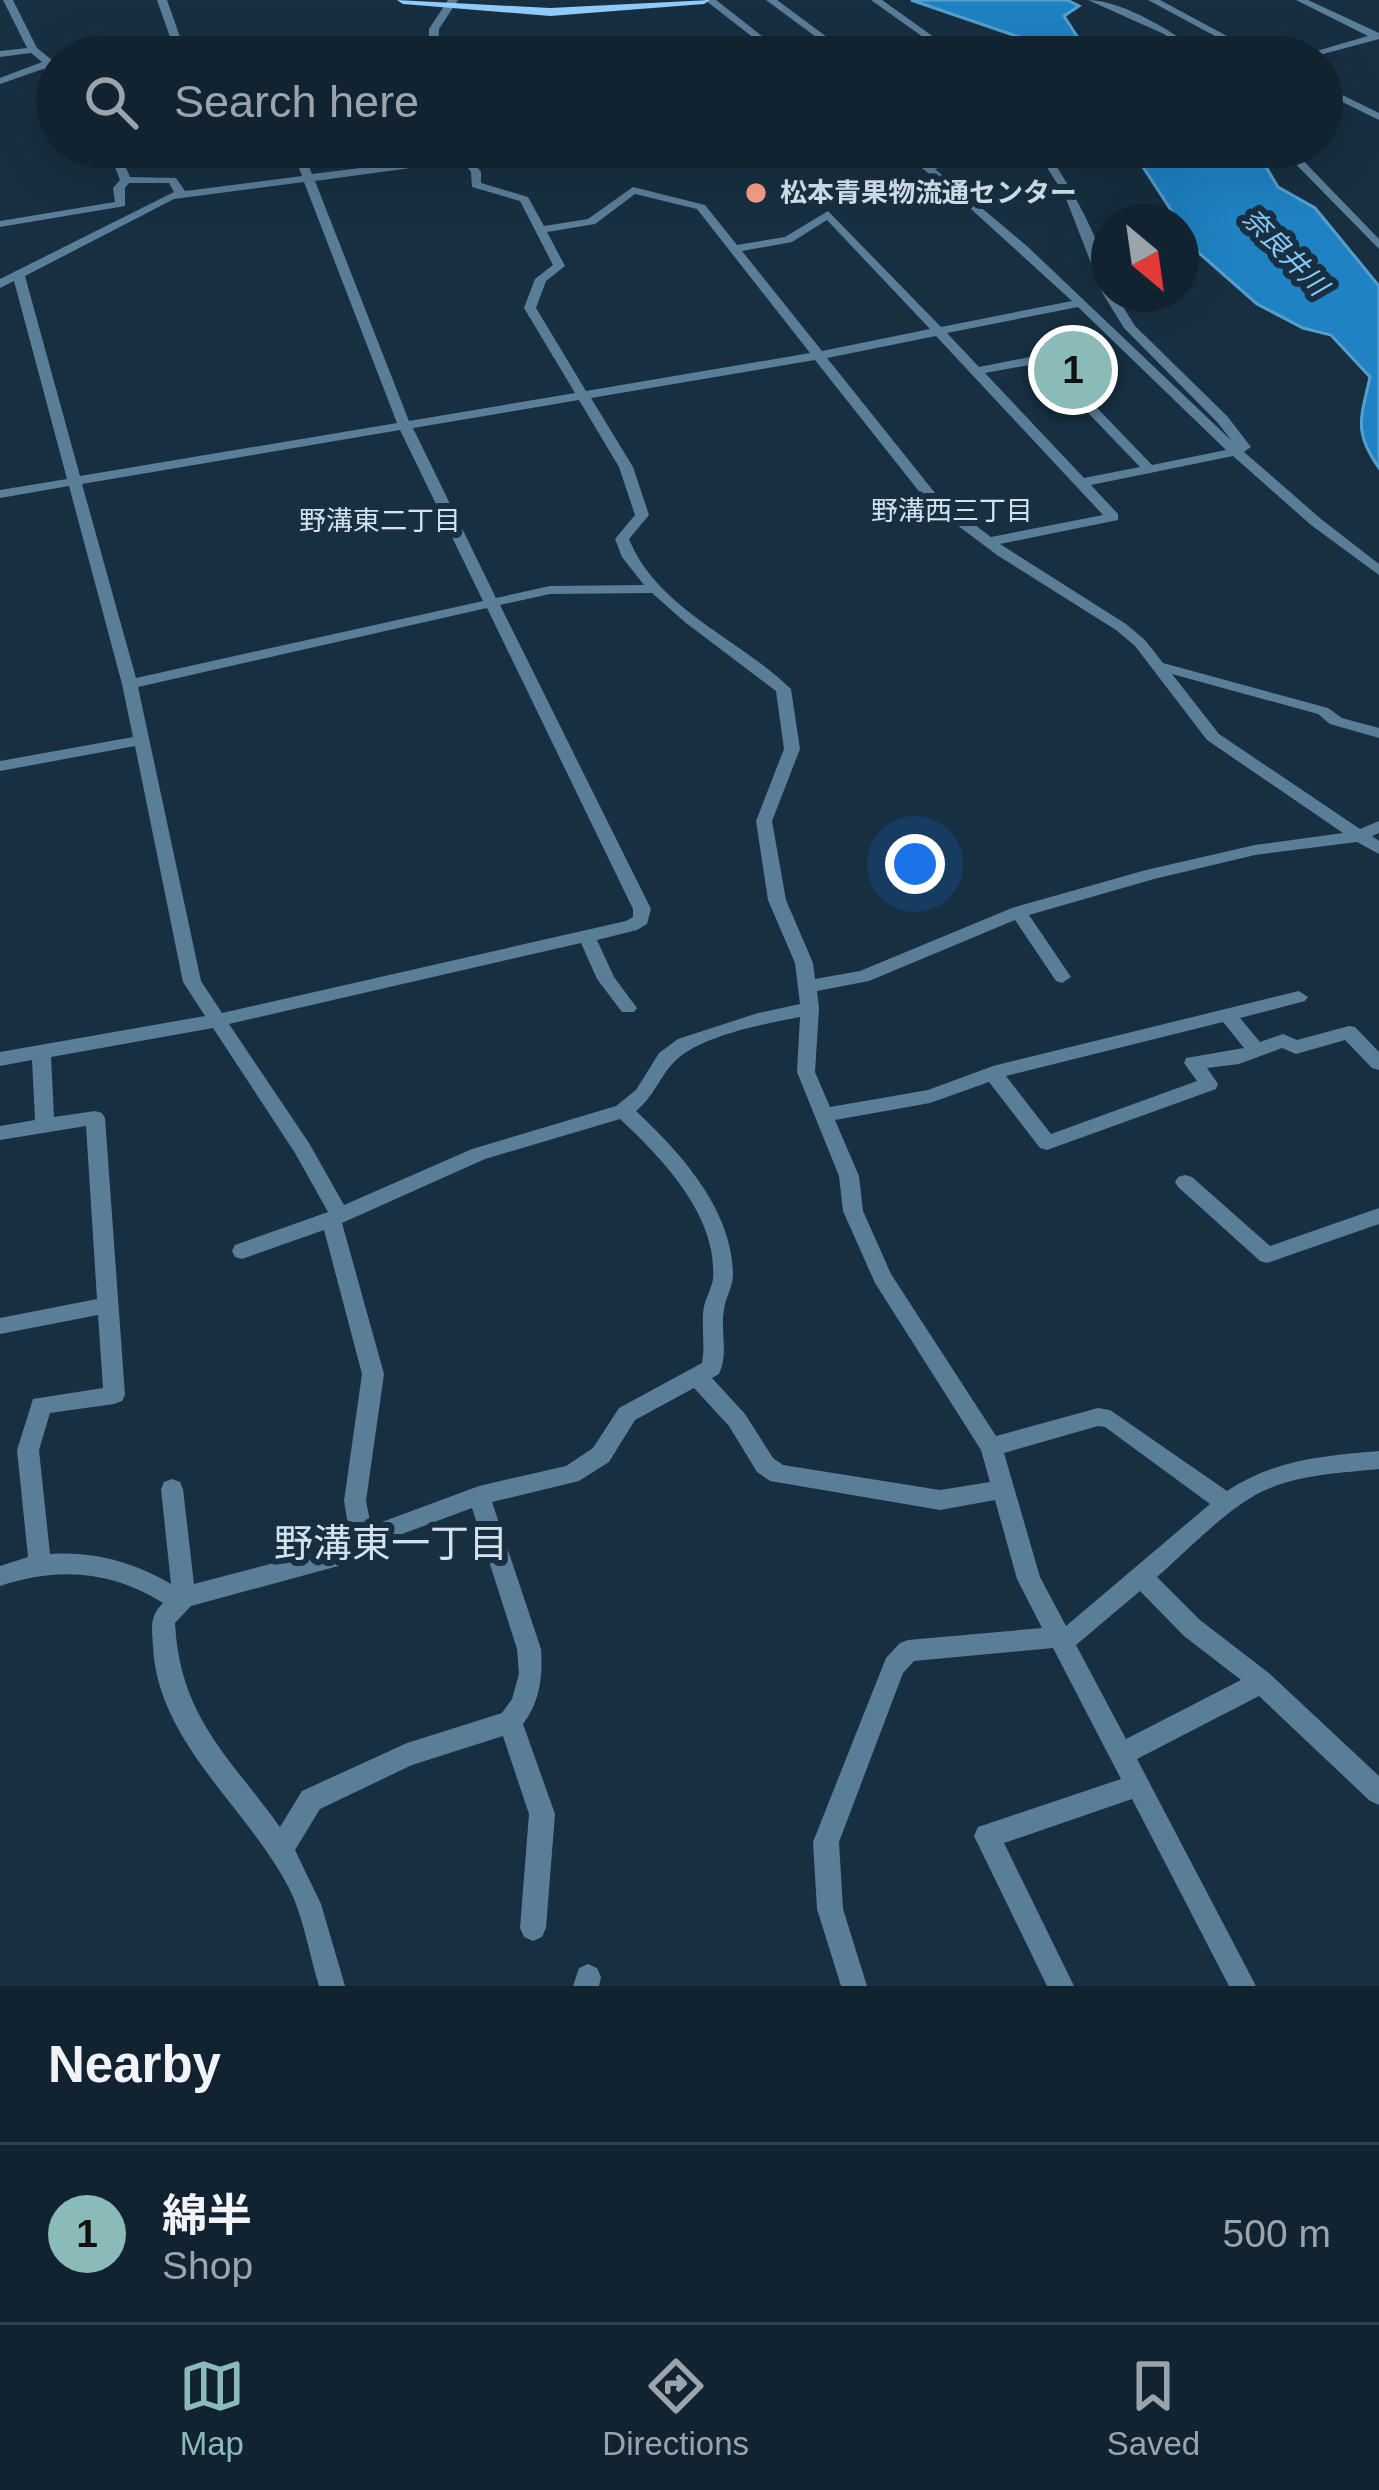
<!DOCTYPE html>
<html lang="en">
<head>
<meta charset="utf-8">
<style>
	:root { --surface:#112331; --page:#1e2f3d; --text:#f1f3f6; --muted:#9ca4ab; --line:#30404d; --accent:#8bbbb9 }
	body { margin:0; font-family:Arial,"Noto Sans JP",sans-serif; background:var(--page); color:var(--text) }
	.compass { position:absolute; left:1091px; top:204px; width:108px; height:108px; border-radius:50%; background:var(--surface); box-shadow:0 12px 48px #0002; rotate:151deg }
	.you { position:absolute; left:915px; top:864px; width:42px; height:42px; margin:-30px; border:9px solid #fff; border-radius:50%; background:#1a73e8; box-shadow:0 0 0 18px #1a73e833 }
	.badge { display:grid; place-items:center; width:78px; height:78px; border-radius:50%; background:var(--accent); color:#111; font-size:39px; font-weight:700 }
	.pin { position:absolute; translate:-50% -50%; border:6px solid #fff; box-shadow:0 3px 12px #0006 }
	.list { margin:0; padding:0; list-style:none }
	h2 { display:flex; justify-content:space-between; align-items:center; height:156px; margin:0; padding:0 48px; font-size:51px }
	h2 small { font-size:39px; font-weight:400; color:var(--muted) }
	.list li { display:grid; grid-template-columns:78px 1fr auto; gap:36px; align-items:center; box-sizing:border-box; height:180px; padding:0 48px; border-top:3px solid var(--line) }
	.list b { display:block; font-size:45px; white-space:nowrap }
	.list p { margin:0; font-size:39px; white-space:nowrap; color:var(--muted) }
	.list em { font-size:39px; font-style:normal; color:var(--muted) }
	.icon { flex:none; width:66px; height:66px; fill:none; stroke:currentColor; stroke-width:2; stroke-linecap:round; stroke-linejoin:round }
	.map { position:relative; flex:none; width:1379px; height:1986px; overflow:hidden }
	.search { position:absolute; background:var(--surface); box-shadow:0 12px 48px #0002; left:36px; right:36px; top:36px; height:132px; display:flex; align-items:center; gap:30px; box-sizing:border-box; padding:0 42px; border-radius:66px; color:var(--muted); font-size:45px }
	.sheet { height:336px; background:var(--surface) }
	nav { display:flex; justify-content:space-around; align-items:center; box-sizing:border-box; height:168px; border-top:3px solid var(--line); background:var(--surface); font-size:33px; color:var(--muted) }
	nav a { display:grid; justify-items:center; gap:6px }
	nav .on { color:var(--accent) }
	.map>svg:first-child { display:block }
</style>
</head>
<body>
<div class="map">
<svg width="1379" height="1986" viewBox="0 0 1379 1986">
	<rect width="100%" height="100%" fill="#172f41"/>
	<!-- water -->
	<path fill="#1f82c2" stroke="#559fcf" stroke-width="3" d="M911,0H1067L1079,6L1064,16L1082,44L1105,57H1049L1022,38Z
		M1130,147H1254L1278,187L1315,208L1379,286V468C1353,431 1361,418 1370,377L1331,335L1303,328L1257,304L1199,253Z"/>
	<g fill="none" stroke-linecap="round" stroke-linejoin="round">
		<!-- minor -->
		<path fill="#5a7d98" fill-rule="evenodd" d="M3,0H13L37,48L52,60L50,65L57,68V74L43,69L0,84V78L42,62L31,53L0,57V51L27,48Z
			M157,0H167L187,57H177Z
			M448,0H458L439,29L438,57H428L429,29Z
			M705,0H716L789,57H778Z
			M766,0H777L854,57H843Z
			M871,0H882L962,57H951Z
			M1088,0C1122,0 1179,34 1204,57H1193L1164,34Z
			M1148,0H1160L1266,57H1254Z
			M1296,0H1308L1379,33V39L1312,57H1296L1368,36Z
			M1322,85L1379,113V120L1322,92Z
			M107,147H117L130,177L176,178L185,191L302,176L291,147H301L312,174L458,156L452,147H462L481,172V183L528,197L544,226L588,219L633,187L705,205L737,245L785,237L828,211L941,327L1072,301L960,199L896,147H908L929,164L973,153L968,147H979L985,155L984,157L935,169L1028,247L1232,441L1217,422L1124,328L1103,294L1065,196L1034,147H1044C1069,185 1109,249 1109,294H1115L1135,326L1227,416L1251,447L1244,452L1321,519L1379,564V575L1311,525L1233,456L1091,485L1118,514V520L1000,544L1126,624L1145,640L1163,663L1328,708L1342,718L1379,728V738L1330,724L1318,714L1172,674L1219,734L1360,829L1379,821V833L1372,836L1379,841V854L1357,842L1255,855L1154,879L1029,915L1071,977L1062,983L1056,981L1015,920L869,981L817,991L819,1009L815,1072L830,1107L928,1090L993,1066L1299,991L1308,997L1305,1001L1240,1018L1260,1042L1283,1034L1297,1040L1349,1026L1355,1027L1379,1052V1070L1372,1068L1345,1040L1296,1054L1282,1048L1239,1064L1207,1068L1218,1084L1216,1089L1047,1150L1040,1148L989,1082L930,1103L835,1120L859,1176L863,1211L891,1274L996,1436L1098,1408L1110,1410L1227,1491C1275,1459 1324,1456 1379,1451V1469C1342,1473 1302,1474 1268,1489C1232,1503 1187,1551 1157,1577L1200,1620L1270,1674L1379,1776V1805L1370,1801L1259,1696L1137,1759L1256,1986H1229L1132,1799L1004,1843L1074,1986H1047L974,1836L978,1827L987,1824L1121,1779L1053,1648L914,1661L903,1673L839,1842L843,1909L867,1986H841L817,1909L813,1842L886,1658L900,1643L908,1640L1042,1628L1017,1579L995,1500L940,1510L770,1481L757,1472L729,1426L694,1388L635,1420L609,1462L579,1481L492,1502L541,1649C543,1677 540,1701 523,1724L555,1814L546,1928L542,1937L533,1941L524,1937L520,1928L529,1814L503,1736L412,1765L320,1809L295,1850L321,1904L345,1986H319C309,1954 304,1918 289,1888C248,1808 157,1742 153,1646C152,1628 149,1617 163,1603C111,1570 57,1567 0,1586V1566L28,1557L17,1450L33,1399L103,1388L98,1315L0,1334V1318L97,1299L86,1126L0,1140V1126L35,1120L32,1060L0,1066V1052L205,1016L183,982L135,746L0,771V761L133,737L122,684L69,486L0,498V490L67,479L14,281L0,288V279L174,192L169,183H129L125,188V206L0,227V221L115,202L113,188L120,180ZM462,161L471,172L472,187L520,201L553,265L535,279L524,308L575,393L409,421L315,181ZM304,182L397,423L80,476L25,276L174,199ZM635,194L697,209L810,353L586,391L536,308L546,281L565,266L547,232L595,224ZM827,220L930,329L822,351L742,251L792,242ZM1078,307L1226,450L1152,465L1051,360L1035,356L979,367L947,333ZM936,336L1103,515L991,537L939,498L827,358ZM815,360L929,504L997,555L1116,630L1135,646L1207,740L1343,833L1255,845L1146,870L1012,908L860,971L815,979L813,963L786,900L772,821L800,749L791,689C740,639 657,609 629,539L649,515L633,467L591,398ZM1035,364L1043,366L1140,467L1084,478L985,373ZM579,400L619,467L635,515L615,539L622,557L644,585L550,586L496,598L413,428ZM400,430L483,601L136,678L82,484ZM652,593L686,623L776,691L784,749L756,821L768,900L795,963L800,1004L758,1013L678,1039L659,1053L636,1090L616,1106L472,1149L344,1205L309,1143L229,1024L581,943L597,979L622,1012H634L637,1008L614,977L597,940L637,930L647,924L651,909L500,605L550,594ZM487,608L633,909V917L626,921L222,1013L201,981L138,687ZM800,1017L797,1072L839,1176L843,1211L875,1283L981,1450L990,1482L940,1490L783,1465L773,1458L745,1414L712,1378L719,1374C729,1352 720,1333 724,1310C725,1298 733,1287 733,1275C733,1210 680,1152 636,1111C655,1096 660,1075 676,1060C704,1035 764,1024 800,1017ZM1223,1022L1244,1048L1186,1058L1184,1063L1197,1081L1051,1134L1006,1076ZM213,1028L295,1153L328,1212L235,1245L232,1251L235,1257L242,1259L324,1230L362,1374L344,1501L350,1537L346,1544L194,1584L183,1489L180,1482L172,1479L164,1482L161,1489L171,1584C134,1562 93,1551 50,1554L39,1450L50,1413L114,1404L122,1401L125,1395L105,1118L102,1113L95,1111L54,1117L51,1057ZM620,1119C662,1158 718,1216 713,1279C711,1291 703,1302 703,1315C702,1331 705,1346 702,1363L619,1408L593,1448L566,1466L479,1486L371,1526L366,1501L384,1374L342,1223L485,1159ZM1098,1426L1105,1427L1210,1504L1066,1626L1040,1577L1004,1453ZM472,1508L517,1649L519,1674L512,1699L502,1713L407,1743L302,1791L280,1827C228,1755 180,1717 175,1623L191,1606L353,1562L361,1559L370,1546ZM1140,1591L1184,1636L1241,1680L1126,1739L1076,1645Z
			M1279,147H1290L1379,239V249Z
			M1185,1175L1192,1177L1270,1246L1379,1208V1224L1267,1263L1260,1261L1178,1187L1175,1182L1178,1177Z
			M588,1964L597,1968L601,1977L599,1986H573L579,1968Z"/>
		<!-- major -->
		<path fill="#91cbf9" fill-rule="evenodd" d="M397,0L550,8L710,0L704,4L550,16L403,4Z"/>
	</g>
	<!-- markers -->
	<circle fill="#f49e88" stroke="#172f41" stroke-width="4.5" cx="756" cy="193" r="12"/>
	<g text-anchor="middle" stroke-width="12" stroke-linejoin="round" paint-order="stroke">
		<!-- far-poi labels -->
		<g font-size="27" font-weight="bold" fill="#d4e2ee" stroke="#172f41" text-anchor="start">
			<text x="780" y="202">松本青果物流通センター</text>
		</g>
		<!-- far-water labels -->
		<g font-size="27" font-style="italic" fill="#89c9fa" stroke="#172f41">
			<text transform="translate(1285 252) rotate(46)" y="9">奈良井川</text>
		</g>
		<!-- far-neighbourhood labels -->
		<g font-size="27" fill="#d4e2ee" stroke="#172f41">
			<text x="952" y="520">野溝西三丁目</text>
			<text x="380" y="530">野溝東二丁目</text>
		</g>
		<!-- near-neighbourhood labels -->
		<g font-size="39" fill="#d4e2ee" stroke="#172f41">
			<text x="391" y="1557">野溝東一丁目</text>
		</g>
	</g>
</svg>
<svg class="compass" viewBox="-18 -18 36 36"><path d="M0-13l5 13h-10z" fill="#e53935"/><path d="M0 13l5-13h-10z" fill="#9ca4ab"/></svg>
<div class="you"></div>
<div class="pin badge" style="left:1073px;top:370px">1</div>
<div class="search"><svg class="icon" aria-label="search" viewBox="0 0 24 24"><circle cx="10" cy="10" r="6"/><path d="M15 15l6 6"/></svg>Search here</div>
</div>
<section class="sheet">
<h2>Nearby<small></small></h2>
<ul class="list">
<li><span class="badge">1</span><div><b>綿半</b><p>Shop</p></div><em>500 m</em></li>
</ul>
</section>
<nav>
<a class="on"><svg class="icon" aria-label="map" viewBox="0 0 24 24"><path d="M3 6l6-2 6 2 6-2v14l-6 2-6-2-6 2zM9 4v14M15 6v14"/></svg>Map</a>
<a><svg class="icon" aria-label="directions" viewBox="0 0 24 24"><path d="M12 3l9 9-9 9-9-9zM9 14v-3h6M13 9l2 2-2 2"/></svg>Directions</a>
<a><svg class="icon" aria-label="saved" viewBox="0 0 24 24"><path d="M7 4h10v16l-5-4-5 4z"/></svg>Saved</a>
</nav>
</body>
</html>
